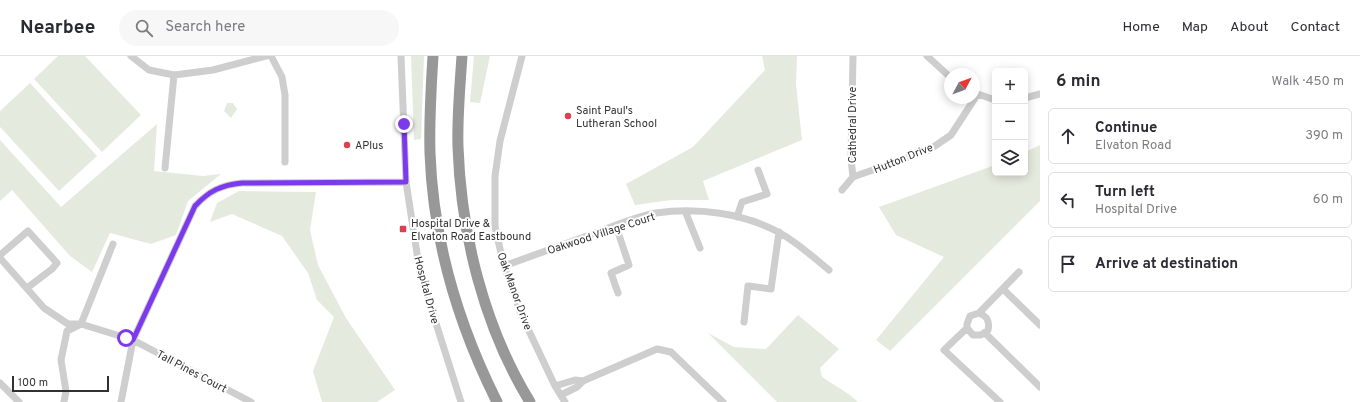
<!DOCTYPE html>
<html lang="en">
<head>
<meta charset="utf-8">
<style>
	:root { --surface:#fff; --page:#f7f7f7; --text:#2b2b33; --muted:#7c7c81; --line:#e1e1e2 }
	body { margin:0; font-family:Overpass,sans-serif; background:var(--page); color:var(--text) }
	.controls { position:absolute; right:12px; top:12px; display:grid; overflow:hidden; border-radius:6px; box-shadow:0 2px 10px #0003 }
	.controls button { width:36px; height:36px; display:grid; place-items:center; padding:0; border:0; border-bottom:1px solid var(--line); background:var(--surface); color:var(--text); font:20px sans-serif }
	.compass { position:absolute; left:944px; top:12px; width:36px; height:36px; border-radius:50%; background:var(--surface); box-shadow:0 2px 10px #0003; rotate:49deg }
	.scale { position:absolute; left:12px; bottom:10px; width:97px; box-sizing:border-box; padding-left:4px; border:2px solid #313131; border-top:0; font-size:11px; line-height:14px; white-space:nowrap; color:#313131; -webkit-text-stroke:3px #fff; paint-order:stroke }
	.stop { position:absolute; width:12px; height:12px; margin:-9px; border:3px solid #7c3aed; border-radius:50%; background:#fff }
	.stop.end { background:#7c3aed; border-color:#fff; box-shadow:0 1px 4px #0008 }
	.list { margin:0; padding:0; list-style:none }
	h2 { display:flex; justify-content:space-between; align-items:center; height:52px; margin:0; padding:0 16px; font-size:17px }
	h2 small { font-size:13px; font-weight:400; color:var(--muted) }
	.list li { display:grid; grid-template-columns:26px 1fr auto; gap:12px; align-items:center; box-sizing:border-box; height:56px; margin:0 8px 8px; padding:0 8px; border:1px solid var(--line); border-radius:6px }
	.list b { display:block; font-size:15px; white-space:nowrap }
	.list p { margin:0; font-size:13px; white-space:nowrap; color:var(--muted) }
	.list em { font-size:13px; font-style:normal; color:var(--muted) }
	.icon { flex:none; width:22px; height:22px; fill:none; stroke:currentColor; stroke-width:2; stroke-linecap:round; stroke-linejoin:round }
	.map { position:relative; flex:none; width:1040px; height:346px; overflow:hidden }
	header { display:flex; align-items:center; gap:24px; box-sizing:border-box; height:56px; padding:0 20px; background:var(--surface); border-bottom:1px solid var(--line) }
	header strong { font-size:19px }
	nav { display:flex; gap:22px; margin-inline-start:auto; font-size:14px }
	.search { width:280px; height:36px; background:var(--page); display:flex; align-items:center; gap:10px; box-sizing:border-box; padding:0 14px; border-radius:22px; color:var(--muted); font-size:15px }
	main { display:flex }
	aside { flex:1; background:var(--surface) }
	.map>svg:first-child { display:block }
</style>
</head>
<body>
<header>
<strong>Nearbee</strong>
<div class="search"><svg class="icon" aria-label="search" viewBox="0 0 24 24"><circle cx="10" cy="10" r="6"/><path d="M15 15l6 6"/></svg>Search here</div>
<nav><a>Home</a><a>Map</a><a>About</a><a>Contact</a></nav>
</header>
<main>
<div class="map">
<svg width="1040" height="346" viewBox="0 0 1040 346">
	<rect width="100%" height="100%" fill="#fff"/>
	<!-- green -->
	<path fill="#e5eade" d="M58,0H85L141,59L102,96L34,23Z
		M411,0H424L421,83L414,84Z
		M474,0H490L480,47L470,46Z
		M762,0H797L796,28L802,84L703,125L709,144H672L635,149L626,128L693,91L765,14Z
		M30,27L97,100L59,135L0,71V55Z
		M227,47H233L237,53L231,62L224,55Z
		M157,68L154,115L203,120L221,118L188,145L176,179L151,188L110,177L92,216L70,200L12,134L0,145V84L61,151Z
		M1040,89V145L890,295L876,284L944,201L896,179L879,151L995,109V117H1025V96Z
		M239,135L316,136L310,174L318,209L346,262L395,334L377,346H322L313,315L334,261L317,244L308,217L282,180L232,158L210,166L217,147Z
		M798,259L839,293L820,312L822,321L850,339L858,346H777L708,277L734,291L766,293Z"/>
	<g fill="none" stroke-linecap="round" stroke-linejoin="round">
		<!-- minor -->
		<path stroke="#cecece" stroke-width="7" d="M131,0L149,14L174,19L165,112
			M271,0L282,21L285,39V106
			M401,0L406,126L420,217L461,346
			M522,0L500,85L495,120V171L504,210L521,258L555,330L565,346
			M927,0L950,21
			M174,19L213,14L266,0
			M975,37L995,44
			M1025,42L1040,38
			M853,121L929,94L951,79L977,39
			M842,134L853,121L851,103L853,0
			M685,155L700,192
			M737,161L742,146L767,138L758,114
			M616,170L629,209L611,217L618,237
			M0,199L28,175L57,207L52,213L27,232
			M0,202L44,252L68,268H81L133,284L251,346
			M504,210C535,199 567,187 598,176C617,169 637,160 656,157C697,151 744,157 780,177C798,187 813,201 829,214
			M1003,233L1040,269
			M979,257L1019,216
			M744,266L748,230L771,233L779,176
			M967,272L973,279H981L988,274C990,265 987,260 979,257L970,260L967,268V272L944,294L1000,346
			M985,277L1040,331
			M0,327L19,346
			M555,330L575,324L583,325
			M561,339L577,331L583,325L657,293L671,296L723,346
			M64,346L66,335L61,304L67,275L81,268L113,188
			M121,346L133,284L195,150C209,135 221,129 242,127L406,126"/>
		<!-- highway -->
		<path stroke="#989898" stroke-width="11" d="M433,0C431,32 429,65 430,97C433,184 458,268 497,346
			M462,0C460,30 457,61 458,91C461,178 484,271 530,346"/>
	</g>
	<g fill="none" stroke-linecap="round" stroke-linejoin="round">
		<!-- route -->
		<path stroke="#7c3aed" stroke-width="5" d="M126,282L133,284L195,150C209,135 221,129 242,127L406,126L404,68"/>
	</g>
	<!-- markers -->
	<g fill="#dd3f51" stroke="#fff" stroke-width="1.5">
		<circle cx="568" cy="60" r="4"/>
		<circle cx="347" cy="89" r="4"/>
		<rect x="399" y="169" width="8" height="8" rx="2"/>
	</g>
	<g text-anchor="middle" stroke-width="4" stroke-linejoin="round" paint-order="stroke">
		<!-- poi labels -->
		<g font-size="11" fill="#313131" stroke="#fff" text-anchor="start">
			<text x="576" y="58">Saint Paul's<tspan x="576" dy="13">Lutheran School</tspan></text>
			<text x="355" y="93">APlus</text>
			<text x="411" y="171">Hospital Drive &amp;<tspan x="411" dy="13">Elvaton Road Eastbound</tspan></text>
		</g>
		<!-- street labels -->
		<g font-size="11" fill="#313131" stroke="#fff">
			<text transform="translate(852 69) rotate(-90)" y="4">Cathedral Drive</text>
			<text transform="translate(903 102) rotate(-22)" y="4">Hutton Drive</text>
			<text transform="translate(601 177) rotate(-18)" y="4">Oakwood Village Court</text>
			<text transform="translate(427 234) rotate(75)" y="4">Hospital Drive</text>
			<text transform="translate(515 235) rotate(70)" y="4">Oak Manor Drive</text>
			<text transform="translate(192 315) rotate(28)" y="4">Tall Pines Court</text>
		</g>
	</g>
</svg>
<div class="controls">
<button>+</button>
<button>−</button>
<button><svg class="icon" aria-label="layers" viewBox="0 0 24 24"><path d="M12 4l9 5-9 5-9-5zM3 14l9 5 9-5"/></svg></button>
</div>
<svg class="compass" viewBox="-18 -18 36 36"><path d="M0-13l5 13h-10z" fill="#e53935"/><path d="M0 13l5-13h-10z" fill="#7c7c81"/></svg>
<div class="scale">100 m</div>
<div class="stop" style="left:126px;top:282px"></div>
<div class="stop end" style="left:404px;top:68px"></div>
</div>
<aside>
<h2>6 min<small>Walk · 450 m</small></h2>
<ul class="list">
<li><svg class="icon" aria-label="ahead" viewBox="0 0 24 24"><path d="M12 20V5M6 11l6-6 6 6"/></svg><div><b>Continue</b><p>Elvaton Road</p></div><em>390 m</em></li>
<li><svg class="icon" aria-label="left" viewBox="0 0 24 24"><path d="M17 20v-9H6M10 6l-5 5 5 5"/></svg><div><b>Turn left</b><p>Hospital Drive</p></div><em>60 m</em></li>
<li><svg class="icon" aria-label="arrive" viewBox="0 0 24 24"><path d="M6 21V4h12l-3 4 3 4H6"/></svg><div><b>Arrive at destination</b></div></li>
</ul>
</aside>
</main>
</body>
</html>
